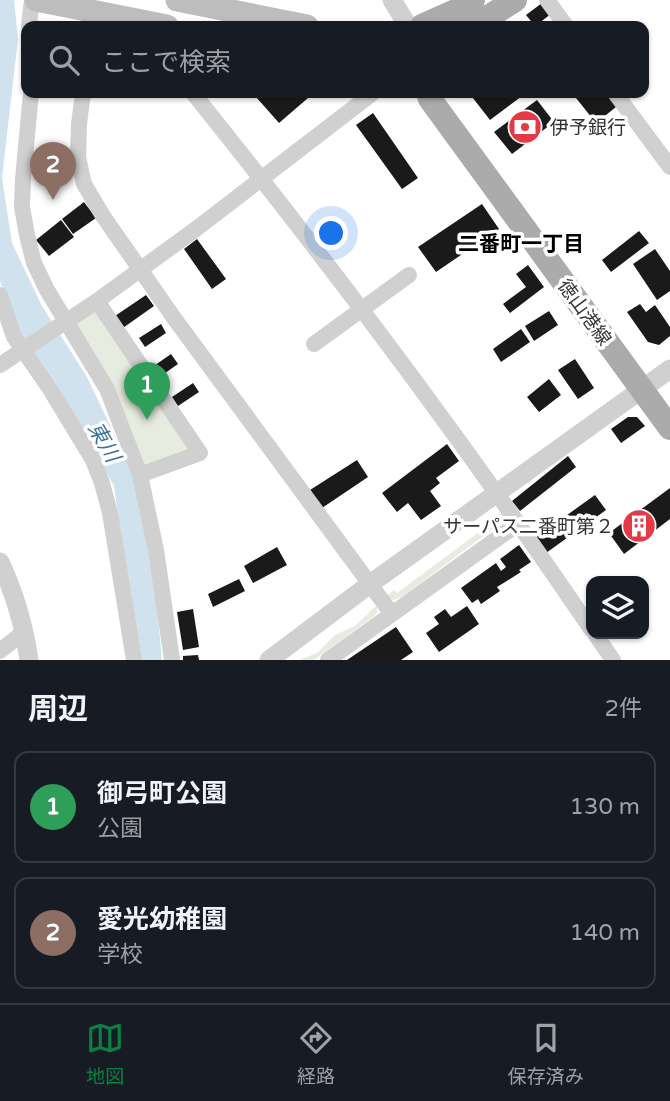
<!DOCTYPE html>
<html lang="ja">
<head>
<meta charset="utf-8">
<style>
	:root { --surface:#171b24; --page:#20242c; --text:#f1f3f6; --muted:#9ea1a6; --line:#363941; --accent:#0b8043 }
	body { margin:0; font-family:"Varela Round","Noto Sans JP",sans-serif; background:var(--page); color:var(--text) }
	.controls { position:absolute; right:21px; bottom:21px; display:grid; overflow:hidden; border-radius:14px; box-shadow:0 2px 5px #0004 }
	.controls button { width:63px; height:63px; display:grid; place-items:center; padding:0; border:0; border-bottom:2px solid var(--line); background:var(--surface); color:var(--text); font:35px sans-serif }
	.you { position:absolute; left:332px; top:234px; width:24px; height:24px; margin:-18px; border:5px solid #fff; border-radius:50%; background:#1a73e8; box-shadow:0 0 0 10px #1a73e833 }
	.badge { display:grid; place-items:center; width:46px; height:46px; border-radius:50%; background:var(--accent); color:#fff; font-size:23px; font-weight:700 }
	.pin { position:absolute; translate:-50% -58px; filter:drop-shadow(0 2px 4px #0008) }
	.pin::after { content:''; position:absolute; top:37px; width:24px; height:21px; background:inherit; clip-path:polygon(0 0,100% 0,50% 100%) }
	.list { margin:0; padding:0; list-style:none }
	h2 { display:flex; justify-content:space-between; align-items:center; height:91px; margin:0; padding:0 28px; font-size:30px }
	h2 small { font-size:23px; font-weight:400; color:var(--muted) }
	.list li { display:grid; grid-template-columns:46px 1fr auto; gap:21px; align-items:center; box-sizing:border-box; height:112px; margin:0 14px 14px; padding:0 14px; border:2px solid var(--line); border-radius:14px }
	.list b { display:block; font-size:26px; white-space:nowrap }
	.list p { margin:0; font-size:23px; white-space:nowrap; color:var(--muted) }
	.list em { font-size:23px; font-style:normal; color:var(--muted) }
	.icon { flex:none; width:38px; height:38px; fill:none; stroke:currentColor; stroke-width:2; stroke-linecap:round; stroke-linejoin:round }
	.map { position:relative; flex:none; width:670px; height:660px; overflow:hidden }
	.search { position:absolute; background:var(--surface); box-shadow:0 2px 5px #0004; left:21px; right:21px; top:21px; height:77px; display:flex; align-items:center; gap:18px; box-sizing:border-box; padding:0 24px; border-radius:14px; color:var(--muted); font-size:26px }
	.sheet { height:343px; background:var(--surface) }
	nav { display:flex; justify-content:space-around; align-items:center; box-sizing:border-box; height:98px; border-top:2px solid var(--line); background:var(--surface); font-size:19px; color:var(--muted) }
	nav a { display:grid; justify-items:center; gap:4px }
	nav .on { color:var(--accent) }
	.map>svg:first-child { display:block }
</style>
</head>
<body>
<div class="map">
<svg width="670" height="660" viewBox="0 0 670 660">
	<rect width="100%" height="100%" fill="#fff"/>
	<!-- green -->
	<path fill="#e6ecdf" d="M98,309L192,452L142,469L73,325Z
		M500,513L502,519L498,525L402,597L391,601L386,596L394,590L397,593L494,521L492,518Z
		M377,605V613L374,616L314,660H299L317,653L335,635L355,626Z"/>
	<!-- water -->
	<path fill="#cfe2ee" d="M0,0H14L18,39L2,178L12,243L42,306L87,377L138,484L155,584L162,660H139L114,486L56,383L18,330L0,281Z"/>
	<!-- building -->
	<path fill="#1a1a1a" d="M546,0L555,11L535,26L526,15Z
		M261,93H303L308,98L279,123L256,97Z
		M469,93H526L490,120Z
		M572,93H613L621,103L596,123Z
		M537,100L554,122L512,154L494,132Z
		M373,113L418,178L402,189L356,125Z
		M84,202L96,218L73,234L62,219Z
		M482,204L499,229L436,272L418,247Z
		M61,220L74,237L49,256L36,240Z
		M639,231L649,243L611,272L602,260Z
		M197,239L226,279L212,289L184,249Z
		M655,249L670,271V291L657,300L633,264Z
		M528,265L544,287L510,313L503,304L526,287L516,274Z
		M146,295L154,306L120,330L112,318Z
		M640,304L646,312L655,305L670,327V336L659,345L648,342L627,312Z
		M549,311L558,325L534,341L525,326Z
		M161,324L166,333L145,347L139,338Z
		M521,329L530,342L501,362L493,349Z
		M171,354L178,364L158,378L151,368Z
		M575,359L594,388L578,399L558,370Z
		M549,379L561,395L539,412L527,397Z
		M193,383L199,392L178,406L172,397Z
		M628,417H637L645,426L621,443L611,429Z
		M447,444L459,461L436,478L440,483L430,491L441,506L421,520L408,503L397,512L382,493Z
		M568,456L576,467L520,511L512,501Z
		M357,460L368,477L322,508L310,490Z
		M670,488V519L624,554L609,533Z
		M595,495L606,510L546,553L535,538Z
		M519,545L531,562L519,570L521,572L497,587L500,591L481,604L478,599L472,603L461,588L496,563L501,571L506,567L500,559Z
		M277,547L287,565L253,583L244,566Z
		M239,579L245,591L213,607L208,594Z
		M467,606L479,624L439,652L426,633L439,624L434,617L445,609L451,617Z
		M193,609L199,647L183,650L177,612Z
		M396,627L413,652L401,660H347Z
		M198,655L199,660H183V656Z"/>
	<g fill="none" stroke-linecap="round" stroke-linejoin="round">
		<!-- minor -->
		<path stroke="#d0d0d0" stroke-width="16" d="M547,0L566,26
			M29,26L32,0
			M31,93L23,179L22,207L27,235L34,263L47,290L107,389L140,475L156,550L172,660
			M83,93L79,124L78,157L84,184L103,216L174,318L392,614
			M193,93C332,266 466,445 591,629
			M615,93L670,167
			M0,295L14,337L50,389L93,460L102,483L110,513L134,660
			M97,301L200,453L140,475
			M314,344L409,275
			M0,365L97,301L196,229L373,93
			M595,634L613,660
			M0,651L25,631
			M328,660L519,523"/>
		<!-- tertiary -->
		<path stroke="#d0d0d0" stroke-width="19" d="M392,0L408,26
			M0,562C15,594 24,625 29,660
			M269,660L370,584L670,369"/>
		<!-- secondary -->
		<path stroke="#bdbdbd" stroke-width="23" d="M36,0L167,26
			M177,0L307,26"/>
		<!-- primary -->
		<path stroke="#ababab" stroke-width="24" d="M422,26L462,8L473,0
			M474,26L515,0
			M428,93L430,99L670,428"/>
	</g>
	<!-- icons -->
	<defs>
		<g id="bank-disc" transform="scale(1.75)"><circle r="9.5" fill="#e63946" stroke="#fff"/><path d="M-6-4H6V4H-6ZM0-2.3a2.3 2.3 0 1 0 0 4.6a2.3 2.3 0 1 0 0-4.6Z" fill="#fff"/></g>
		<g id="building-disc" transform="scale(1.75)"><circle r="9.5" fill="#e63946" stroke="#fff"/><path d="M-4-6H4V6H1V3H-1V6H-4ZM-2.5-4.3h1.7v1.8h-1.7ZM.8-4.3h1.7v1.8H.8ZM-2.5-1h1.7V.8h-1.7ZM.8-1h1.7V.8H.8Z" fill="#fff"/></g>
	</defs>
	<g fill-rule="evenodd">
		<use href="#bank-disc" x="525" y="127"/>
		<use href="#building-disc" x="639" y="526"/>
	</g>
	<g text-anchor="middle" stroke-width="7" stroke-linejoin="round" paint-order="stroke">
		<!-- poi labels -->
		<g font-size="19" fill="#333" stroke="#fff" text-anchor="start">
			<text x="550" y="134">伊予銀行</text>
			<text x="614" y="533" text-anchor="end">サーパス二番町第２</text>
		</g>
		<!-- street labels -->
		<g font-size="19" fill="#333" stroke="#fff">
			<text transform="translate(585 312) rotate(54)" y="7">徳山港線</text>
		</g>
		<!-- neighbourhood labels -->
		<g font-size="21" font-weight="bold" fill="#000" stroke="#fff">
			<text x="521" y="251">二番町一丁目</text>
		</g>
		<!-- water labels -->
		<g font-size="21" font-style="italic" fill="#3f7597" stroke="#fff">
			<text transform="translate(104 442) rotate(60)" y="7">東川</text>
		</g>
	</g>
</svg>
<div class="controls">
<button><svg class="icon" aria-label="layers" viewBox="0 0 24 24"><path d="M12 4l9 5-9 5-9-5zM3 14l9 5 9-5"/></svg></button>
</div>
<div class="you"></div>
<div class="pin badge" style="left:147px;top:420px;background:#2e9e5b">1</div>
<div class="pin badge" style="left:53px;top:200px;background:#8d6e63">2</div>
<div class="search"><svg class="icon" aria-label="search" viewBox="0 0 24 24"><circle cx="10" cy="10" r="6"/><path d="M15 15l6 6"/></svg>ここで検索</div>
</div>
<section class="sheet">
<h2>周辺<small>2件</small></h2>
<ul class="list">
<li><span class="badge" style="background:#2e9e5b">1</span><div><b>御弓町公園</b><p>公園</p></div><em>130 m</em></li>
<li><span class="badge" style="background:#8d6e63">2</span><div><b>愛光幼稚園</b><p>学校</p></div><em>140 m</em></li>
</ul>
</section>
<nav>
<a class="on"><svg class="icon" aria-label="map" viewBox="0 0 24 24"><path d="M3 6l6-2 6 2 6-2v14l-6 2-6-2-6 2zM9 4v14M15 6v14"/></svg>地図</a>
<a><svg class="icon" aria-label="directions" viewBox="0 0 24 24"><path d="M12 3l9 9-9 9-9-9zM9 14v-3h6M13 9l2 2-2 2"/></svg>経路</a>
<a><svg class="icon" aria-label="saved" viewBox="0 0 24 24"><path d="M7 4h10v16l-5-4-5 4z"/></svg>保存済み</a>
</nav>
</body>
</html>
